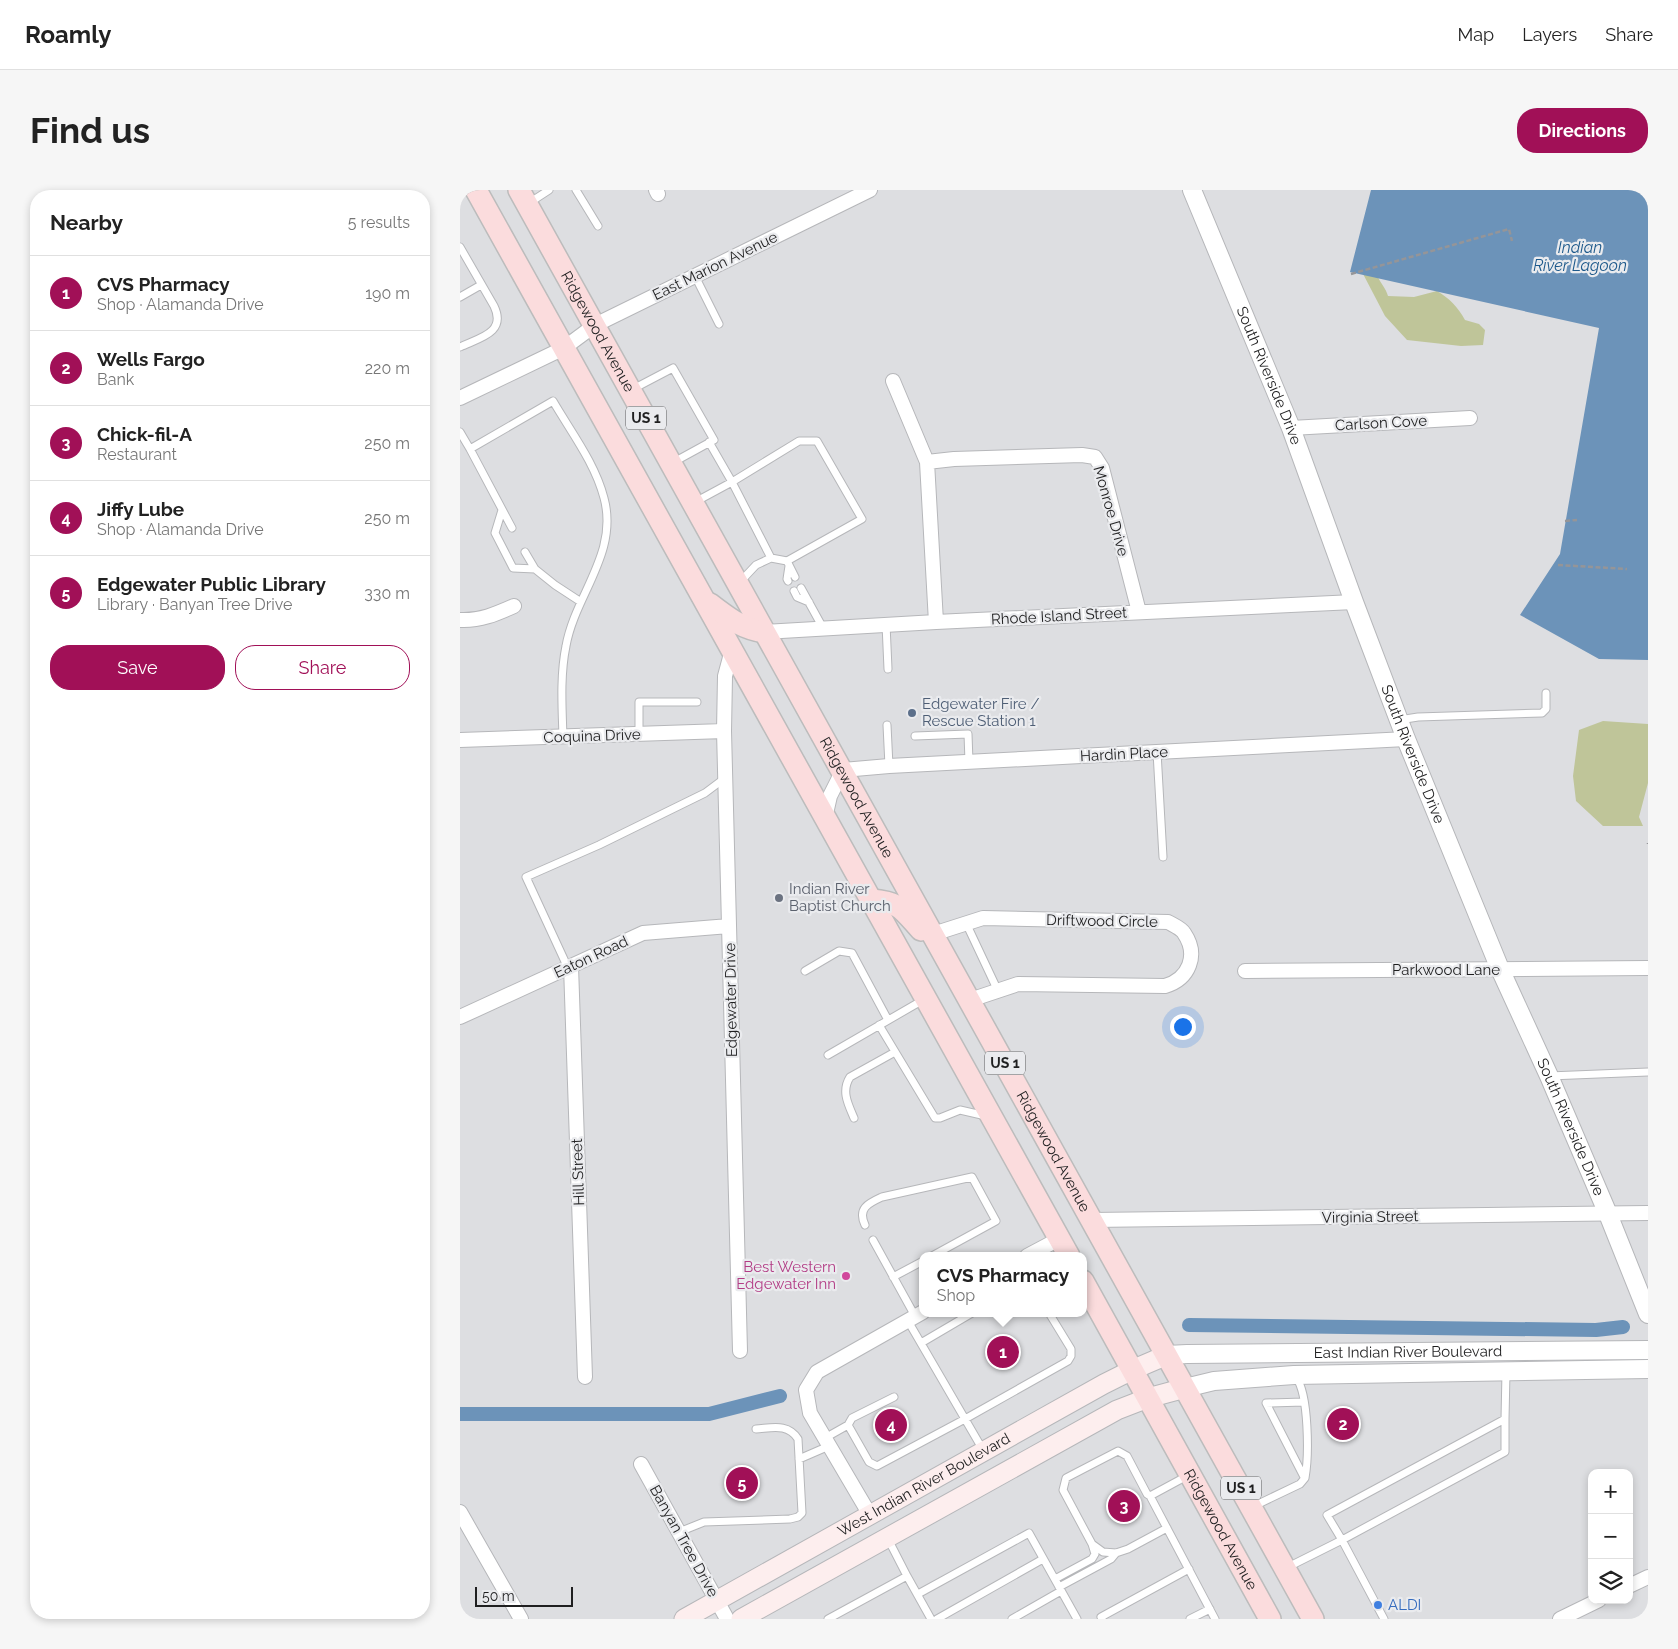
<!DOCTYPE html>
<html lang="en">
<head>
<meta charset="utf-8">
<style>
	:root { --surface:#fff; --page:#f6f6f6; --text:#222; --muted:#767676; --line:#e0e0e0; --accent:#a11057 }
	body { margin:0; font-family:Raleway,sans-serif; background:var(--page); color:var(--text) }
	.controls { position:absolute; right:15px; bottom:15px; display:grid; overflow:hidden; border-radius:10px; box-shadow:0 2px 8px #0003 }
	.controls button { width:45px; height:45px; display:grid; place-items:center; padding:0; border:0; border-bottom:1px solid var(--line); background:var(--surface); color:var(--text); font:25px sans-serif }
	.scale { position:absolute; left:15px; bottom:12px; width:98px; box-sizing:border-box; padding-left:5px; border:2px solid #1f1f20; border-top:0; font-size:14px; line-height:18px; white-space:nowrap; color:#1f1f20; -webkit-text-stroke:4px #eaebee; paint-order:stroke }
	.you { position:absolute; left:722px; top:836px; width:18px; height:18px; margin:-12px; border:4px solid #fff; border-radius:50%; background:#1a73e8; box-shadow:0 0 0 8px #1a73e833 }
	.badge { display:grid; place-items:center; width:32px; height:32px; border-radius:50%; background:var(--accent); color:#fff; font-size:16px; font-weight:700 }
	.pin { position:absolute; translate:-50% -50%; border:2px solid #fff; box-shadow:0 1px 5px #0006 }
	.popup { position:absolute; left:459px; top:1062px; width:168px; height:65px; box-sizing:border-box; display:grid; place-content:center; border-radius:10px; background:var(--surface); filter:drop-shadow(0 1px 4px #0005); font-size:16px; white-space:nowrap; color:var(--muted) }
	.popup b { font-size:19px; color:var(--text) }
	.popup::after { content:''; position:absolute; left:50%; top:100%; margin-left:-10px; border:10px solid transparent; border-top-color:var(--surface) }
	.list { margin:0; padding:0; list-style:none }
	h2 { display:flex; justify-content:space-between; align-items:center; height:65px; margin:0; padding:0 20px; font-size:21px }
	h2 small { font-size:16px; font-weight:400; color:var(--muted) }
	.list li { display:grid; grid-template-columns:32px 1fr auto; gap:15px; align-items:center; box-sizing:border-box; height:75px; padding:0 20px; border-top:1px solid var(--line) }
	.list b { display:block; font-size:19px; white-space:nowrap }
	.list p { margin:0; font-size:16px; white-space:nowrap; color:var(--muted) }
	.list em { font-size:16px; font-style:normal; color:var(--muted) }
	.actions { display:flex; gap:10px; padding:15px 20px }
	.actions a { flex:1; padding:11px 0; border:1px solid var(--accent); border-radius:20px; text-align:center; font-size:18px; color:var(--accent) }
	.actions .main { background:var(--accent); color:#fff }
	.icon { flex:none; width:28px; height:28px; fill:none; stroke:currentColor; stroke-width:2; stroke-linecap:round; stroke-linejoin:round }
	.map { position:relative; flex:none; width:1188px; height:1429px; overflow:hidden; border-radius:20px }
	header { display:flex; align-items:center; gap:30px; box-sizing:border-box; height:70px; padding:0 25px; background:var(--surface); border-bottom:1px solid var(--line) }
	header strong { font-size:24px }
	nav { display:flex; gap:28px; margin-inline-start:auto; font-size:18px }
	.intro { display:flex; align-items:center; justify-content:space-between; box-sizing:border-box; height:120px; padding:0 30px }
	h1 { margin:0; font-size:35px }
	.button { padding:12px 22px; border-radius:20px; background:var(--accent); color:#fff; font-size:18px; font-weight:700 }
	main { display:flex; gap:30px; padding:0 30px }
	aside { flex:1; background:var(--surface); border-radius:20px; box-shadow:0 2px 8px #0003 }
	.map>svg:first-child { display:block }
</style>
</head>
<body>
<header>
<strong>Roamly</strong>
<nav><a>Map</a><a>Layers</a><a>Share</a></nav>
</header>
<div class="intro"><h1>Find us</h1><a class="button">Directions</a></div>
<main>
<aside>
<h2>Nearby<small>5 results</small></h2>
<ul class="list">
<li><span class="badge">1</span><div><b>CVS Pharmacy</b><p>Shop · Alamanda Drive</p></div><em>190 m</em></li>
<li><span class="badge">2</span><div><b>Wells Fargo</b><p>Bank</p></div><em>220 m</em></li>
<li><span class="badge">3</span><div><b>Chick-fil-A</b><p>Restaurant</p></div><em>250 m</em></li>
<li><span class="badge">4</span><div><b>Jiffy Lube</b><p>Shop · Alamanda Drive</p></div><em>250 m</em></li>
<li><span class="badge">5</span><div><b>Edgewater Public Library</b><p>Library · Banyan Tree Drive</p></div><em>330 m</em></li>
</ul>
<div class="actions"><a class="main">Save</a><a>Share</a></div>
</aside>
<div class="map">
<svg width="1188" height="1429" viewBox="0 0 1188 1429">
	<rect width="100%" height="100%" fill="#dddee1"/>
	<!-- green -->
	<path fill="#bfc599" d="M901,80L917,85C920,93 926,98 928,106L954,107L977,101C989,108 998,117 1005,130L1019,134L1025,140L1023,155L1001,156L947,150L925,126Z
		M1143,531L1188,534V593L1179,627L1183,636H1143L1116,611L1113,586L1119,540Z"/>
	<!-- water -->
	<path fill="#6c93b9" d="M911,0H1188V470L1139,469L1060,425L1100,364L1139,138L890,82Z"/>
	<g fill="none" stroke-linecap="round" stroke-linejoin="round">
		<!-- canal -->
		<path stroke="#6c93b9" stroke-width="14" d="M729,1135L1136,1140L1163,1137
			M0,1224H249L320,1206"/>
		<!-- service casing -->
		<g stroke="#b6b7ba" stroke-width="9">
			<path id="service" d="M116,0L138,36
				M69,13L89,0
				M0,57L34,116C47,143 19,148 0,157
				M235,86L259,134
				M0,107L21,95
				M173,199L213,178L254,250L212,273
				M0,242L10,259L93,211C111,242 135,273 144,308C159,363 115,405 106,456C100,485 102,517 103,547
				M249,252L272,292L339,251H357L402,329L327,371L311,368
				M10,259L52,338
				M235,312L272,292L311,368L296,375L280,392
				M42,320L35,343L53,378L75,379
				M65,362L75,379L95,395L121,412
				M327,371L335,387
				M328,391L327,389L329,376
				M341,398L363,438
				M334,401L337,407L349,412
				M426,434L428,479
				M939,530L958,527L1082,523L1086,519V503
				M427,535L429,576
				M179,544V512H237
				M455,546L508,544L509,572
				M697,562L703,667
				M506,733L538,801
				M108,778L66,687L139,655L245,603L265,588
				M345,781L379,761L392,763L428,830
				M419,835L475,928H480L500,920L526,926
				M368,865L463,810
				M1089,886L1188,882
				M394,928C388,914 381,901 390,887L435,862
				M405,1035C397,1018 409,1013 422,1007L512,987L536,1031L472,1066
				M413,1050L455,1126
				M433,1087L463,1071
				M448,1131L523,1260
				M461,1153L512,1123
				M844,1212L806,1213L844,1287
				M388,1235L392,1228L434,1207
				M365,1248L388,1235L409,1272L417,1276L505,1229L608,1171L611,1166V1159L589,1123
				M339,1269L369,1256
				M690,1306L727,1286
				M794,1316L840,1294L845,1288C849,1266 849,1205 836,1187
				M707,1338L668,1359L656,1363L643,1362L632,1354L603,1300L606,1288L658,1261L667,1266L687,1304L690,1306L755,1429
				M219,1342L244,1332L330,1329L338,1327L342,1323L338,1249C328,1233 312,1238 296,1239
				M828,1377L882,1350L867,1325L1045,1229L1046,1182
				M447,1386L471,1429
				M595,1389L632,1369L635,1364L632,1354
				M599,1397L651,1369L656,1363
				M458,1404L569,1343L617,1429
				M368,1429L447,1386L428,1349
				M477,1429L583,1369
				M552,1429L601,1401
				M642,1429L641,1427L729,1379
				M730,1429L750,1419
				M924,1429L882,1350L1045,1262V1229"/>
		</g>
		<!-- minor casing -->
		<g stroke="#b6b7ba" stroke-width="16">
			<path id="minor" d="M196,0L198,4
				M433,191L467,272L476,432
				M0,208L104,158L135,135L410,0
				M831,238L1010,228
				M467,272L494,269L622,265L635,267L642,278L679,422
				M0,430C20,431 36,424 54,416
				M304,442L476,432L894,412
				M272,460L265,486L264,541L280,1161
				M0,550L264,541
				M365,628L370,606L383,580L429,576L946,549
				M473,744L523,728L708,732C713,735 721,738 724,743C739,765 729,789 705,796L558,794L510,810
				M111,776L125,1187
				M785,781L1188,778
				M0,827L183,743L269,736
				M631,1030L1188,1023
				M567,1066L599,1049
				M181,1274L267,1429
				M0,1322L61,1429
				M410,1325L350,1223L346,1200L357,1182L463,1122
				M1169,1396L1188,1387
				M1100,1429L1139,1410"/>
		</g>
		<!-- tertiary casing -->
		<g stroke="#b6b7ba" stroke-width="20">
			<g id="tertiary">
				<path id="s1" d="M732,0L831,238L894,412L946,549L1040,779L1089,886L1148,1024L1188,1124"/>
				<path id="s2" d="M707,1165L727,1164L1188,1160"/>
				<path d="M725,1198L754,1191L834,1185L1188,1179"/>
			</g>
		</g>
		<!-- secondary casing -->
		<g stroke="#b6b7ba" stroke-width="21">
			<g id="secondary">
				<path id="s3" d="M224,1429L644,1194L672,1180L707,1165"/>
				<path d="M281,1429L657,1220L688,1208L725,1198"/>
			</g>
		</g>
		<!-- primary casing -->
		<g stroke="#bcbcbc" stroke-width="24">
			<g id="primary">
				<path d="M16,0L609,1066"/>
				<path id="s4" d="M59,0L853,1429"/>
				<path d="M250,414C269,428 280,438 304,442"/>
				<path d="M411,710C440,712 442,719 461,740"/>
				<path id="s5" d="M623,1091L810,1429"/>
			</g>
		</g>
		<!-- path -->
		<path stroke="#959598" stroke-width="2.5" stroke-dasharray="5 2.5" stroke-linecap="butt" d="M891,84L1049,39L1052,51
			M1105,331L1117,330
			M1098,375L1167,379
			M1188,654V653"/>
		<!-- service -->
		<use href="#service" stroke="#fff" stroke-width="7"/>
		<!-- minor -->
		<use href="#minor" stroke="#fff" stroke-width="14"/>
		<!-- tertiary -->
		<use href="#tertiary" stroke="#fff" stroke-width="18"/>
		<!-- secondary -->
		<use href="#secondary" stroke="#fdeeee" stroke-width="19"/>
		<!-- primary -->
		<use href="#primary" stroke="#fbdcdd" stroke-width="21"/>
	</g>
	<!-- markers -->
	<circle fill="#5c6f8a" stroke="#eaebee" stroke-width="2" cx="452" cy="523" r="5"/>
	<circle fill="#6b7280" stroke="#eaebee" stroke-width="2" cx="319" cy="708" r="5"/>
	<circle fill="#d1479c" stroke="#eaebee" stroke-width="2" cx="386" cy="1086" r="5"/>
	<circle fill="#3f7fe0" stroke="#eaebee" stroke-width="2" cx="918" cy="1415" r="5"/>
	<g text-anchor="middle" stroke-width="4.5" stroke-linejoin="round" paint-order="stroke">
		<!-- shield labels -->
		<g fill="#eaebee" stroke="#5c5c5e" stroke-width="1">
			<rect x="166" y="216.5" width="40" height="23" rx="4"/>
			<rect x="525" y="861.5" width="40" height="23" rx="4"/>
			<rect x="761" y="1286.5" width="40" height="23" rx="4"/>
		</g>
		<g font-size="14" font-weight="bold" fill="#1f1f20">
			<text x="186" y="233">US 1</text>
			<text x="545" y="878">US 1</text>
			<text x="781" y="1303">US 1</text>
		</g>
		<!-- street labels -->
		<g font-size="15" fill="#1f1f20" stroke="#eaebee">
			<text transform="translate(255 76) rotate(-26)" y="5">East Marion Avenue</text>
			<text dy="5" stroke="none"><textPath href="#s4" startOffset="162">Ridgewood Avenue</textPath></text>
			<text dy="5" stroke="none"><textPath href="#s1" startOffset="201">South Riverside Drive</textPath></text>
			<text transform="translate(921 233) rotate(-3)" y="5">Carlson Cove</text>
			<text transform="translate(651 321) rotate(74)" y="5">Monroe Drive</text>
			<text transform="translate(599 426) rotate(-3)" y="5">Rhode Island Street</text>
			<text transform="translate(132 546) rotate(-2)" y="5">Coquina Drive</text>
			<text transform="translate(664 564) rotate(-3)" y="5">Hardin Place</text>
			<text dy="5" stroke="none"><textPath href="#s1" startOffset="606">South Riverside Drive</textPath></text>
			<text dy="5" stroke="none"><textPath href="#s4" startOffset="695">Ridgewood Avenue</textPath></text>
			<text transform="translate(642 731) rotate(1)" y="5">Driftwood Circle</text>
			<text transform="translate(131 767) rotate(-25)" y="5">Eaton Road</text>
			<text x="986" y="785">Parkwood Lane</text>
			<text transform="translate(271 810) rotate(-91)" y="5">Edgewater Drive</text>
			<text dy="5" stroke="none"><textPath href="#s1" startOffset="1011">South Riverside Drive</textPath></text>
			<text dy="5" stroke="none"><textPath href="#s4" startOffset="1100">Ridgewood Avenue</textPath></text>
			<text transform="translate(118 982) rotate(-92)" y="5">Hill Street</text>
			<text transform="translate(910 1027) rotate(-1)" y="5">Virginia Street</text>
			<text dy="5" stroke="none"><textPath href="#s2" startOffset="241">East Indian River Boulevard</textPath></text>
			<text dy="5" stroke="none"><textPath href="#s3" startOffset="275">West Indian River Boulevard</textPath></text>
			<text dy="5" stroke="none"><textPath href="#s5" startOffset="284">Ridgewood Avenue</textPath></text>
			<text transform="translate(224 1351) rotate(61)" y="5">Banyan Tree Drive</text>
		</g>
		<!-- service labels -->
		<g font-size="15" fill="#4e5e75" stroke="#eaebee" text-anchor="start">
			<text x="462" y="519">Edgewater Fire /<tspan x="462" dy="17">Rescue Station 1</tspan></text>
		</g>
		<!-- worship labels -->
		<g font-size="15" fill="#5b616d" stroke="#eaebee" text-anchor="start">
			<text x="329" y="704">Indian River<tspan x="329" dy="17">Baptist Church</tspan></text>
		</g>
		<!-- hotel labels -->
		<g font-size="15" fill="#b23c85" stroke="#eaebee" text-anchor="end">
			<text x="376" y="1082">Best Western<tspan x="376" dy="17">Edgewater Inn</tspan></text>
		</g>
		<!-- shop labels -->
		<g font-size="15" fill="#366cbe" stroke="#eaebee" text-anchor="start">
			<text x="928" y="1420">ALDI</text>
		</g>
		<!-- water labels -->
		<g font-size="16" font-style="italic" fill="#1d598b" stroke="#eaebee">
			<text x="1120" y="63">Indian<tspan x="1120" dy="18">River Lagoon</tspan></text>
		</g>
	</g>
</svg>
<div class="controls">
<button>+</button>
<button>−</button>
<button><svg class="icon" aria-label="layers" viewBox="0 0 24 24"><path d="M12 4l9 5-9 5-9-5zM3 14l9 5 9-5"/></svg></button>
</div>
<div class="scale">50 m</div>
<div class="you"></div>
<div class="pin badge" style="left:543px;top:1162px">1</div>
<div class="popup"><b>CVS Pharmacy</b>Shop</div>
<div class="pin badge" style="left:883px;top:1234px">2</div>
<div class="pin badge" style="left:664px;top:1316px">3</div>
<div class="pin badge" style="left:431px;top:1235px">4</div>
<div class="pin badge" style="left:282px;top:1293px">5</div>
</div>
</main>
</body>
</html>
